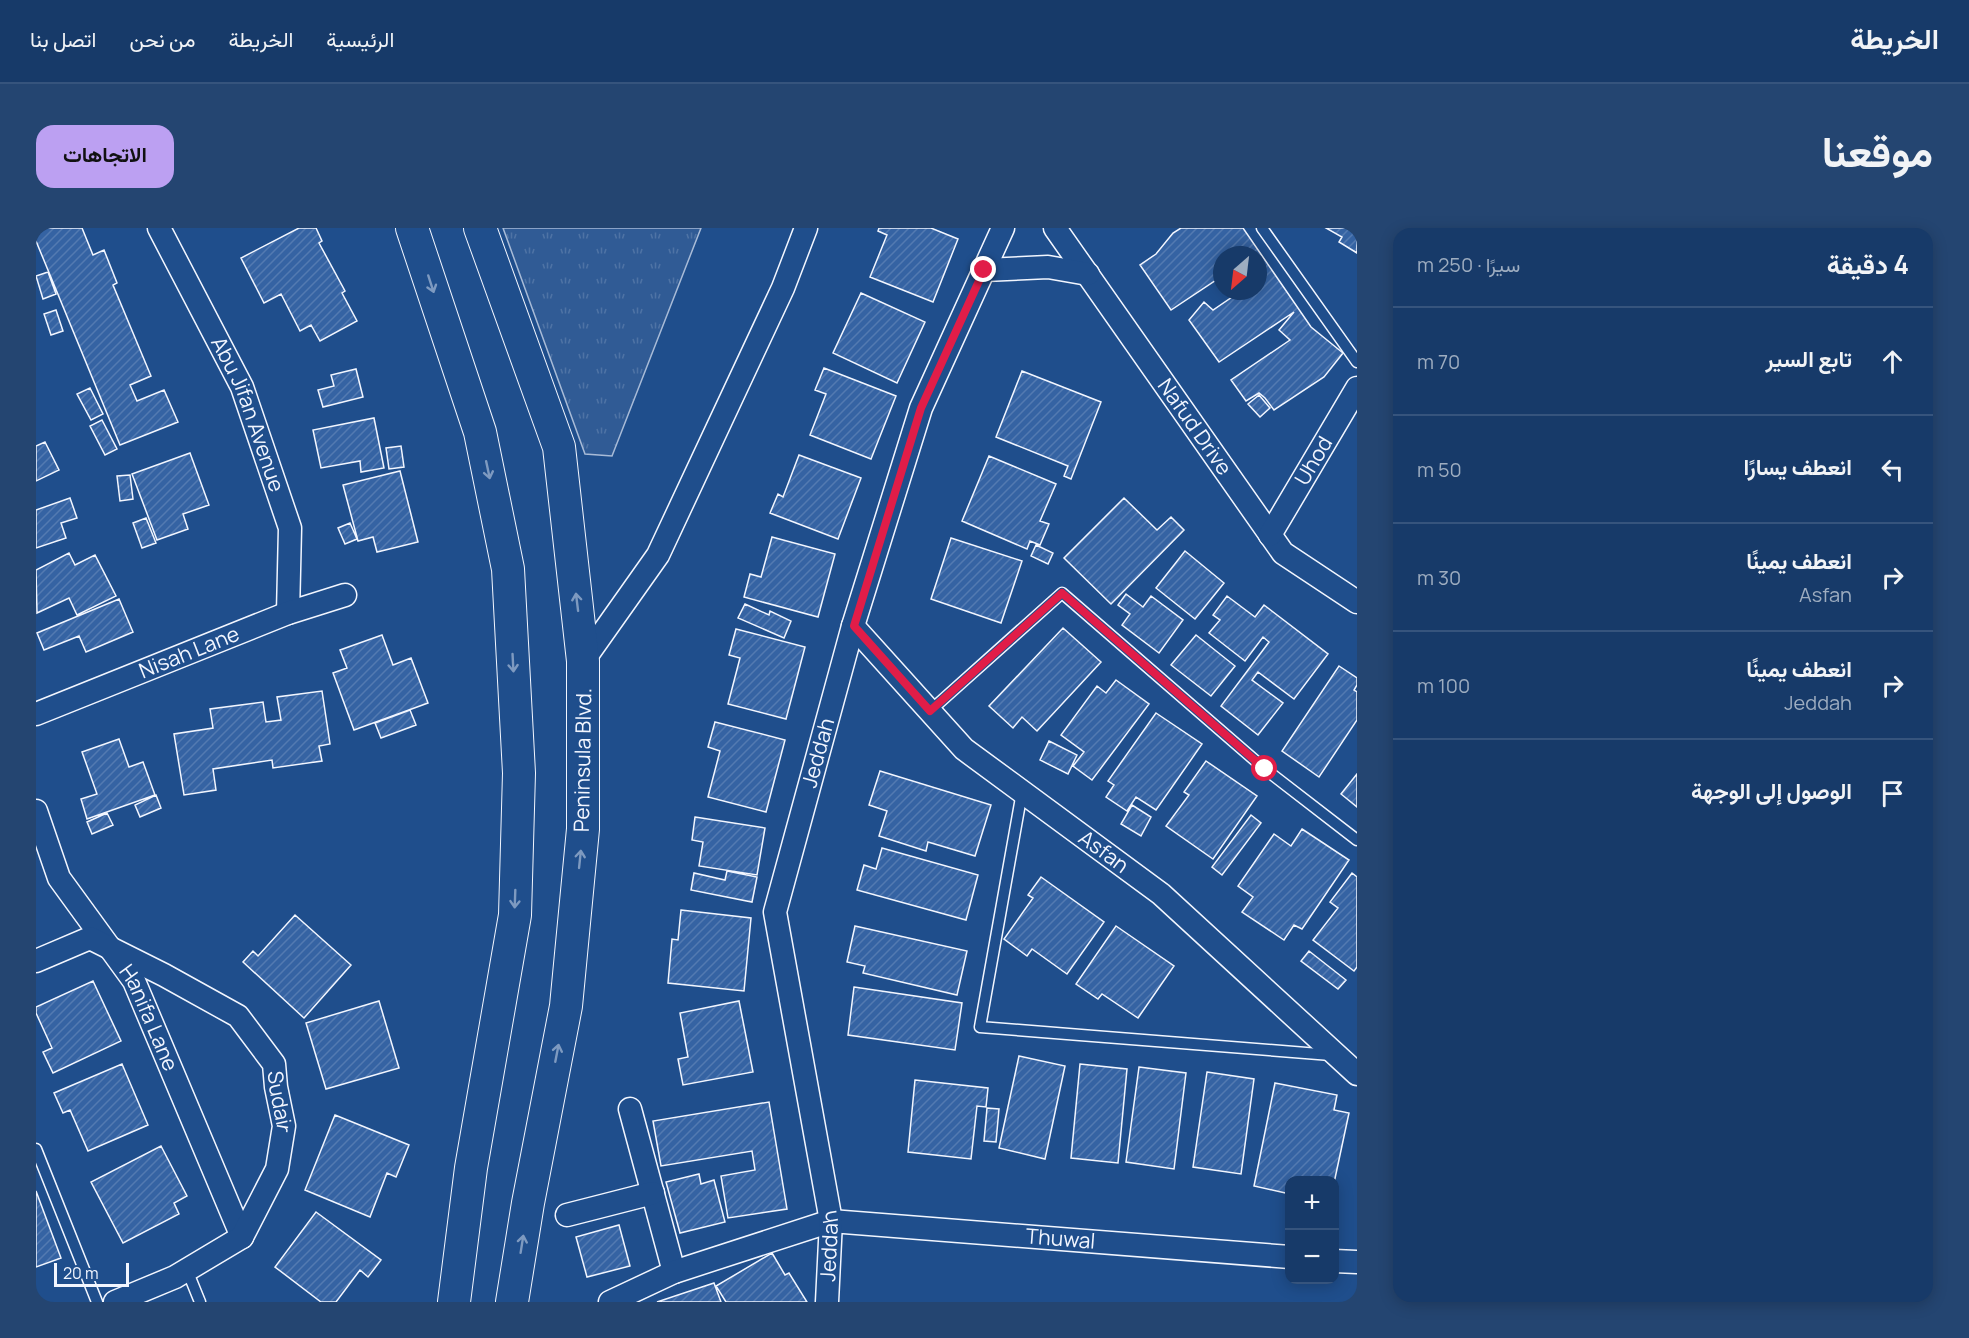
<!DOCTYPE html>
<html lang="ar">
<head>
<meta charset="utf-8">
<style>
	:root { --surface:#173a69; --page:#244571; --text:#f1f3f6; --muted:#9eadc0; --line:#36547d; --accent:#bca0f2 }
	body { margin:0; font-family:Manrope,Vazirmatn,sans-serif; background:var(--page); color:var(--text); direction:rtl }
	.controls { position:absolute; right:18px; bottom:18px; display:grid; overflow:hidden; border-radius:12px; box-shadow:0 3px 15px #0003 }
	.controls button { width:54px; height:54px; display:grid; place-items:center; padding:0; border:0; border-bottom:2px solid var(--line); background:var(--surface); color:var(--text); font:30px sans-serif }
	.compass { position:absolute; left:1177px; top:18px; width:54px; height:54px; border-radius:50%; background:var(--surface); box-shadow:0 3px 15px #0003; rotate:208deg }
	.scale { position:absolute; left:18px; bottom:15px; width:75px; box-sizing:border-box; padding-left:6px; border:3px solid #f2f6ff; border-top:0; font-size:16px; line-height:21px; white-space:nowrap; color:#f2f6ff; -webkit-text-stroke:4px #1f4e8c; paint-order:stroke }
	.stop { position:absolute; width:18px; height:18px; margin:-14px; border:4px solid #e11d48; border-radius:50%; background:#fff }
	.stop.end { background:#e11d48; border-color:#fff; box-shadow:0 2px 6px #0008 }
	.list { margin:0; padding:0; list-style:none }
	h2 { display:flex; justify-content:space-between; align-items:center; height:78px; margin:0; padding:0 24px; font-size:26px }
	h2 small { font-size:20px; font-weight:400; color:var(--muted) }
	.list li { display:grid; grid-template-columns:39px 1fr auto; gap:18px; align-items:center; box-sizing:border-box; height:108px; padding:0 24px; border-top:2px solid var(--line) }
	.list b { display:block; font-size:22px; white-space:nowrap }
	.list p { margin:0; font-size:20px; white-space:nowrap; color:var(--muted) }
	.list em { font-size:20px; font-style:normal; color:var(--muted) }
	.icon { flex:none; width:33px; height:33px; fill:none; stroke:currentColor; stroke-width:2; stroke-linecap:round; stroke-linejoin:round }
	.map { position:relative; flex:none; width:1321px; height:1074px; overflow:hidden; direction:ltr; border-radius:18px }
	header { display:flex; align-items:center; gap:36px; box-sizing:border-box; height:84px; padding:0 30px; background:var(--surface); border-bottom:2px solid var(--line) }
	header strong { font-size:28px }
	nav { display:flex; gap:33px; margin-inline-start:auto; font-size:21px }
	.intro { display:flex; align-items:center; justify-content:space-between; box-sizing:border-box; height:144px; padding:0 36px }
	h1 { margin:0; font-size:42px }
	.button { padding:15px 27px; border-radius:18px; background:var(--accent); color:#111; font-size:21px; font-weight:700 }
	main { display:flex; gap:36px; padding:0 36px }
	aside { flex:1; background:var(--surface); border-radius:18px; box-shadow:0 3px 15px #0003 }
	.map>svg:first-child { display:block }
</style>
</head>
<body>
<header>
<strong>الخريطة</strong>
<nav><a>الرئيسية</a><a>الخريطة</a><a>من نحن</a><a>اتصل بنا</a></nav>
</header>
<div class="intro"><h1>موقعنا</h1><a class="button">الاتجاهات</a></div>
<main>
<aside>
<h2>4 دقيقة<small>سيرًا · 250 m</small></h2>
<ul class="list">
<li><svg class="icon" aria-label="ahead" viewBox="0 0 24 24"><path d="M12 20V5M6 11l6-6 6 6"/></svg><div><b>تابع السير</b></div><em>70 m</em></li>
<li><svg class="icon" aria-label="left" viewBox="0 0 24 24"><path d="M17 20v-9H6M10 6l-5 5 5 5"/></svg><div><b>انعطف يسارًا</b></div><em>50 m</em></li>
<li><svg class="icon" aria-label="right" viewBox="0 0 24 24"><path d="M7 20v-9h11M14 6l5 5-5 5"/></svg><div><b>انعطف يمينًا</b><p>Asfan</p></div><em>30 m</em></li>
<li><svg class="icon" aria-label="right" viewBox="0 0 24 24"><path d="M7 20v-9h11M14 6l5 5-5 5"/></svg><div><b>انعطف يمينًا</b><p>Jeddah</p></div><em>100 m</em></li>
<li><svg class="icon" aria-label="arrive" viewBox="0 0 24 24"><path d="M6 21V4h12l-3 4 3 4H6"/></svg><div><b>الوصول إلى الوجهة</b></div></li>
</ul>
</aside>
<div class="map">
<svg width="1321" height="1074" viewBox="0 0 1321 1074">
	<defs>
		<pattern id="park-tufts" width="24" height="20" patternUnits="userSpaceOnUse" patternTransform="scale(1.5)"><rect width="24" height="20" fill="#305b95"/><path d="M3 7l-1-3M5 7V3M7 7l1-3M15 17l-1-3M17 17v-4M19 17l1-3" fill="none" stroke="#4e73a5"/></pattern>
		<pattern id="building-hatch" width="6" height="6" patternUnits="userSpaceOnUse" patternTransform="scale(1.5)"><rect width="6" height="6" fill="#3563a3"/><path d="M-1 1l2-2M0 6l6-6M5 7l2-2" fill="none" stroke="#537ab1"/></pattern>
	</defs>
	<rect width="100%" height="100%" fill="#1f4e8c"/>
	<!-- park -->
	<path fill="url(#park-tufts)" stroke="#a8bbd7" stroke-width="1.5" d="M467,0H665L576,228L549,226Z"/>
	<!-- building -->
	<path fill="url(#building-hatch)" stroke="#f2f6ff" stroke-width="1.5" d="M10,0H46L57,27L68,22L81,55L77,57L115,148L94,157L101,173L128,162L142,194L84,217L0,13V4Z
		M263,0H280L286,13L283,15L309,63L306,65L321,93L284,113L275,97L264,103L245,66L228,75L205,30Z
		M843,0H895L922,11L897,74L834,49L851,7L842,3Z
		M1145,0H1207L1275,99L1307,125L1288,149L1238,182L1229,170L1223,165L1210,173L1195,152L1254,112L1243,102L1258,84L1183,134L1153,92L1168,74L1177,82L1205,63H1222V27H1186V48L1135,82L1104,37L1120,26L1137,5Z
		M1290,0H1321V25L1303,14L1306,9Z
		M12,44L20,66L7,71L0,48Z
		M825,65L889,94L861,155L797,125Z
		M20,82L27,103L15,107L8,86Z
		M788,140L860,168L835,231L774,207L790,166L779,162Z
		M320,141L327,169L287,179L282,162L298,158L295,147Z
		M986,143L1065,174L1035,251L1028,248L1032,238L960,209Z
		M54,160L67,186L55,192L41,166Z
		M1223,167L1234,180L1224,189L1212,176Z
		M338,190L348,240L325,244L324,233L285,240L277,202Z
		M66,192L81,221L69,227L54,198Z
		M9,214L23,242L0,253V218Z
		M365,218L368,239L353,241L350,220Z
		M154,225L173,277L147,286L152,301L121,312L96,246Z
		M763,227L825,250L802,311L734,285L742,266L747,269Z
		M953,228L1020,256L1004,293L1013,296L1004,317L994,313L991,321L926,293Z
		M364,243L382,314L341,324L337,309L322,313L307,257Z
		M94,247L97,271L84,273L81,248Z
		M34,270L41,290L25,295L30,310L0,320V282Z
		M1088,270L1121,302L1135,289L1148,302L1075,376L1028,330Z
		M110,290L120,315L106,320L97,295Z
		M314,295L321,311L309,316L302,300Z
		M736,309L799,326L782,389L708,369L714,346L725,349Z
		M915,310L986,333L965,395L895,371Z
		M1000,317L1017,325L1012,336L995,328Z
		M1149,323L1188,355L1159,391L1120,360Z
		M33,325L39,337L59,327L80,368L41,387L33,370L1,385L0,342Z
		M1090,366L1107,379L1115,368L1147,392L1123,425L1086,397L1094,386L1082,377Z
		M1191,368L1219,389L1228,377L1292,426L1258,471L1222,444L1216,452L1247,475L1222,507L1185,478L1233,414L1227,409L1209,433L1173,405L1184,392L1177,387Z
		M83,371L97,404L50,424L43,408L8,422L1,405Z
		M709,376L733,387L734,383L755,393L748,410L702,390Z
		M1027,400L1065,434L1001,503L986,489L977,500L953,478Z
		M700,401L769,419L750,491L692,476L704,430L693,427Z
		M346,407L357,437L375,430L392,475L318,502L297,445L311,440L304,422Z
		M1160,407L1199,438L1175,468L1135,437Z
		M1303,438L1321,450V457L1318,462L1321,464V492L1283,549L1246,523Z
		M1080,452L1113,476L1056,552L1037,538L1048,524L1025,507L1061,458L1070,465Z
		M286,463L294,516L283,518L286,533L237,540L236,532L177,541L180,562L148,567L138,506L177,500L174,481L227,474L230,494L245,492L241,469Z
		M374,482L380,497L345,510L339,495Z
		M1120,485L1166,516L1120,582L1100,569L1091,583L1070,569L1078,557L1072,553Z
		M679,494L749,512L730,584L672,569L684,523L672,519Z
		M83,511L93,539L107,534L119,567L51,591L45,571L61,566L46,524Z
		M1013,513L1041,527L1032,546L1004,532Z
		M1170,533L1221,568L1177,631L1130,598L1153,567L1148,564Z
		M844,543L955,577L939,628L892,614L890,623L843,608L851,583L833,577Z
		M1321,546V579L1305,566Z
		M120,567L125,580L104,589L99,577Z
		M1096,577L1115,589L1105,608L1085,596Z
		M71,585L77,597L56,606L51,594Z
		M1215,587L1225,595L1186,647L1176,639Z
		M659,589L729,600L721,647L663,638L667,614L656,612Z
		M1266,601L1313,632L1266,701L1258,697L1248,712L1206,684L1217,669L1202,658L1238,606L1255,618Z
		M846,620L942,647L930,692L821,662L828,637L840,641Z
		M691,643L721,649L716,674L655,662L658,645L689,652Z
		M1316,645L1321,649V739L1318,743L1277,712L1302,680L1294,674Z
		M1005,649L1068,694L1031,746L996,721L991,728L968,711L997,670L992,667Z
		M645,682L715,690L708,763L632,755L636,711L642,712Z
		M259,687L315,737L268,790L207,734L217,723L222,728Z
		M819,698L931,723L921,767L827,745L829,738L811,734Z
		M1080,698L1138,738L1102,790L1066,766L1062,771L1040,756Z
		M1273,723L1310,752L1302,761L1265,733Z
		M57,753L85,813L17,845L7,824L16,820L0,785V779Z
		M818,759L926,775L919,822L812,807Z
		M343,773L363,840L290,861L270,795Z
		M703,773L717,844L647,857L642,831L652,829L644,785Z
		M983,828L1029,838L1009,931L963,920Z
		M86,836L112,897L52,923L34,882L27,885L18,865Z
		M1044,836L1091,841L1082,935L1035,930Z
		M1103,839L1150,845L1138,941L1090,934Z
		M1171,844L1218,851L1205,946L1157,939Z
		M879,852L952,860L950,879L941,878L935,931L872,924Z
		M1239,855L1301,867L1298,882L1313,885L1298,955V952H1254V966L1218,958Z
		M733,874L751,981L692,990L685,948L719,942L716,923L625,938L617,893Z
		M951,880L963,881L960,914L948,913Z
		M299,887L373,917L360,949L351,945L334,989L269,962Z
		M125,918L151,968L138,975L143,986L87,1015L55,954Z
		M663,946L665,956L678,952L689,994L644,1005L630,954Z
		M0,963L25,1030L0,1039Z
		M280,984L345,1032L332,1049L324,1042L300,1074H285L239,1039Z
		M583,997L594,1038L551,1049L540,1009Z
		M736,1025L749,1047L753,1045L771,1074H690L680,1058Z
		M678,1055L685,1074H621Z"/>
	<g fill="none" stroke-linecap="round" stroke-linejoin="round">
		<!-- lane casing -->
		<g stroke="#f2f6ff" stroke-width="13">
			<path id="lane" d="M1226,0L1321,134
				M894,483L1026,365L1229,541L1321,612
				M986,564L944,799L1295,827
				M0,921L61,1074
				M151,1042L164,1074"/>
		</g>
		<!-- street casing -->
		<g stroke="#f2f6ff" stroke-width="25">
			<g id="street">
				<path id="s1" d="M123,0L206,159L254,300L252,385"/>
				<path id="s2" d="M1019,0L1247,325L1321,374"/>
				<path d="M948,42L1012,39L1052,46"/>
				<path id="s3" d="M1234,307L1321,160"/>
				<path id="s4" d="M817,398L928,521L1125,666L1321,846"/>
				<path d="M547,433L622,327L747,60L770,0"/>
				<path id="s5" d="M0,486L252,385L309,367"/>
				<path id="s6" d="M0,583L23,650L98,753L206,1009"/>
				<path id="s7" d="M0,733L54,710L128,747L202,788L238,836L240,859L248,898L241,941L206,1009L139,1049L79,1074"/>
				<path d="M594,881L638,1044"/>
				<path d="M531,987L617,965"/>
				<path d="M1298,1033L1321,1034"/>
				<path id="s8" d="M574,1074L638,1044L795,993L1254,1029"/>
				<path id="s9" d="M791,1074L795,993L739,684L817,398L885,180L967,0"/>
			</g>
		</g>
		<!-- secondary casing -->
		<g stroke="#f2f6ff" stroke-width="34">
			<path id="secondary" d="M376,0L444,204L472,341L483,545L479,687L435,940L418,1074
				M444,0L523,219L547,433V601L530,778L492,975L476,1074"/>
		</g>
		<!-- lane -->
		<use href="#lane" stroke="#1f4e8c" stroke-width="10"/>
		<!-- street -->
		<use href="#street" stroke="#1f4e8c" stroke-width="22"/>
		<!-- secondary -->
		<use href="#secondary" stroke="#1f4e8c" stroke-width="32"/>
	</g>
	<!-- one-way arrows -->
	<defs><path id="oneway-shaft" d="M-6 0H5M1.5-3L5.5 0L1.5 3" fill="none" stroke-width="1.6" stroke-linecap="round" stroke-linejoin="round" transform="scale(1.5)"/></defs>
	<g stroke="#7e9ac0">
		<use href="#oneway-shaft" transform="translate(395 56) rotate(72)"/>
		<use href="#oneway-shaft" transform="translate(452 242) rotate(78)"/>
		<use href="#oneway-shaft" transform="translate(541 374) rotate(-97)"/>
		<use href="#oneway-shaft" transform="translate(477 435) rotate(87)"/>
		<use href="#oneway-shaft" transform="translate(544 631) rotate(-84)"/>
		<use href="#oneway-shaft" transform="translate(479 671) rotate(92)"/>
		<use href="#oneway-shaft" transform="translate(521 825) rotate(-79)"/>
		<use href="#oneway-shaft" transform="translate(486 1016) rotate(-81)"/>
	</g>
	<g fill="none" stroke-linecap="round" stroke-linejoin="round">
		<!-- route -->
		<path stroke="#e11d48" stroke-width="8" d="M948,42L885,180L818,398L894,483L1026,365L1229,541"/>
	</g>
	<g text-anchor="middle" stroke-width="4.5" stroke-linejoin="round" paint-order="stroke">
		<!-- street labels -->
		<g font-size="21" fill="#f2f6ff" stroke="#1f4e8c">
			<text dy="7" stroke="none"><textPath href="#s1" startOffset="207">Abu Jifan Avenue</textPath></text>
			<text dy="7" stroke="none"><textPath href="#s2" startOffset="243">Nafud Drive</textPath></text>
			<text dy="7" stroke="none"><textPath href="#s3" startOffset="86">Uhod</textPath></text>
			<text dy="7" stroke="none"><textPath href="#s5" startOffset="165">Nisah Lane</textPath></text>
			<text dy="7" stroke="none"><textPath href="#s9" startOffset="560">Jeddah</textPath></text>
			<text transform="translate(547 532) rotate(-89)" y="7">Peninsula Blvd.</text>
			<text dy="7" stroke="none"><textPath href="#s4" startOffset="339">Asfan</textPath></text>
			<text dy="7" stroke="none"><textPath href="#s6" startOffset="238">Hanifa Lane</textPath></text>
			<text dy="7" stroke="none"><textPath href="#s7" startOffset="324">Sudair</textPath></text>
			<text dy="7" stroke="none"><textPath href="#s8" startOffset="466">Thuwal</textPath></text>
			<text dy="7" stroke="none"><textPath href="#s9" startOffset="56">Jeddah</textPath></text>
		</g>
	</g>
</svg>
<div class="controls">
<button>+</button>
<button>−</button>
</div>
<svg class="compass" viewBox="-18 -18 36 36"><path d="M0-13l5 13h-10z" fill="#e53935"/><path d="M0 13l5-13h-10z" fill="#9eadc0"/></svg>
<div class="scale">20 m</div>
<div class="stop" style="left:1229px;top:541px"></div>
<div class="stop end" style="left:948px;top:42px"></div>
</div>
</main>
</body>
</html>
